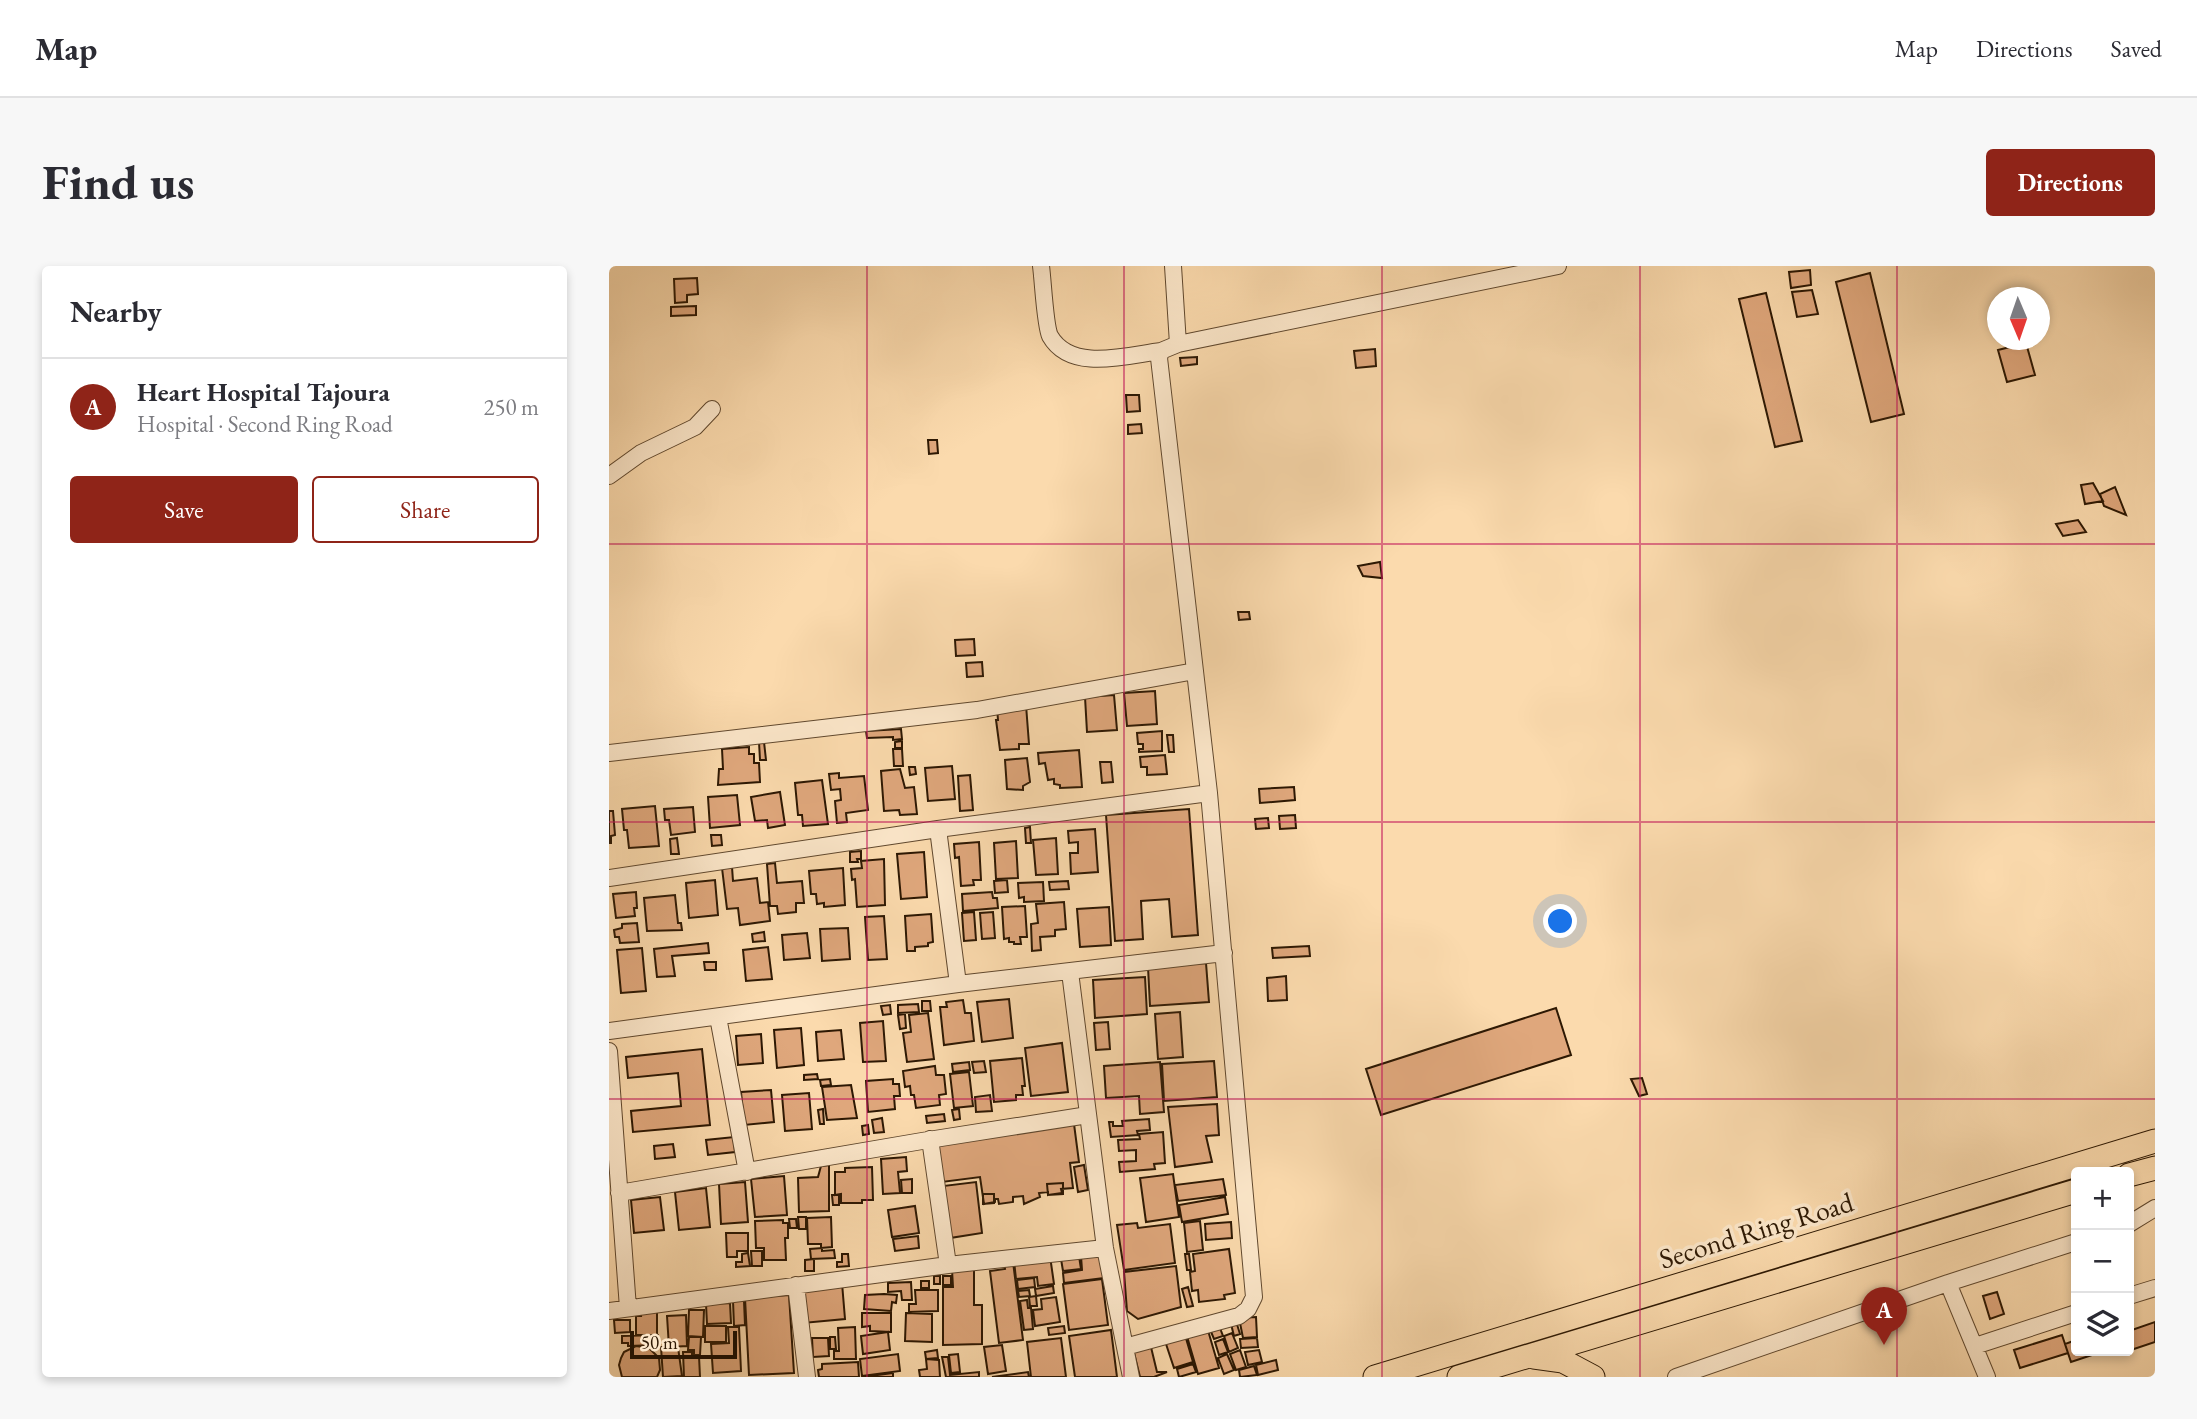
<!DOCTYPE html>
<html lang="en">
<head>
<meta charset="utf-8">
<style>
	:root { --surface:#fff; --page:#f7f7f7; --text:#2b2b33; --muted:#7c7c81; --line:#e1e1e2; --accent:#8f2418 }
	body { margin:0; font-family:"EB Garamond",serif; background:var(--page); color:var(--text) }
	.controls { position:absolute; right:21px; bottom:21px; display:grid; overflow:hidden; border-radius:7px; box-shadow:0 4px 10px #0003 }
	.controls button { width:63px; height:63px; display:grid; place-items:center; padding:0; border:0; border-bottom:2px solid var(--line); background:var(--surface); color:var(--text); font:35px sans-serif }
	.compass { position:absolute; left:1378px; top:21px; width:63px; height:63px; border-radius:50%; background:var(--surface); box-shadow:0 4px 10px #0003; rotate:178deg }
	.scale { position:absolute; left:21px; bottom:18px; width:107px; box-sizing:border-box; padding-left:7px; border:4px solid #2d1803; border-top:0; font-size:19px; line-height:24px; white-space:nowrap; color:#2d1803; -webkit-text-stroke:5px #fce7ca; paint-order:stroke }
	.you { position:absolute; left:952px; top:656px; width:24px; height:24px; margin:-18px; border:5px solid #fff; border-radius:50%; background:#1a73e8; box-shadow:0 0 0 10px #1a73e833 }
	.badge { display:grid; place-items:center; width:46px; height:46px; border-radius:50%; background:var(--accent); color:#fff; font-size:23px; font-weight:700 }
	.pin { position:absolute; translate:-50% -58px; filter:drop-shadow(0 2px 4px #0008) }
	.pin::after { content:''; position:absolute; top:37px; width:24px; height:21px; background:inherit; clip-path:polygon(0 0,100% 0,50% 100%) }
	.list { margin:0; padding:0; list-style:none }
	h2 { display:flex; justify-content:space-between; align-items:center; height:91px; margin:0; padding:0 28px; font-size:30px }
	h2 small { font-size:23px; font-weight:400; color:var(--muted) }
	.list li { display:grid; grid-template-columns:46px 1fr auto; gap:21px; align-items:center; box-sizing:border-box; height:98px; padding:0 28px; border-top:2px solid var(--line) }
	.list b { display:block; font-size:26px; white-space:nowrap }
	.list p { margin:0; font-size:23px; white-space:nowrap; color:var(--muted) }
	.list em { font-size:23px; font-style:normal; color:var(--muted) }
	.actions { display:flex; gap:14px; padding:21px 28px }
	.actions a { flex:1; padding:16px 0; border:2px solid var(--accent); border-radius:7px; text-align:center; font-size:24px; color:var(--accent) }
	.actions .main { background:var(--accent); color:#fff }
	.icon { flex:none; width:38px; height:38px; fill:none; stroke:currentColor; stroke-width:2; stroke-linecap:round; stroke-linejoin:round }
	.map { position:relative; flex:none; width:1546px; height:1111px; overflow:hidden; border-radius:7px }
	header { display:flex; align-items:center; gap:42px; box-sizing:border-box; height:98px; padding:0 35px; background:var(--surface); border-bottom:2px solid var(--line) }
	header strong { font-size:33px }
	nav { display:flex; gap:38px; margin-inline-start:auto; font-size:24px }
	.intro { display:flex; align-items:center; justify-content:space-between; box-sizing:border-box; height:168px; padding:0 42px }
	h1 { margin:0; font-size:49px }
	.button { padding:18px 32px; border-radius:7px; background:var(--accent); color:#fff; font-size:24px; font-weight:700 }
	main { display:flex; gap:42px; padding:0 42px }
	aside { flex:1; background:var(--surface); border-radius:7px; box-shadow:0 4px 10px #0003 }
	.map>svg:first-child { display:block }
</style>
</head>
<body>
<header>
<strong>Map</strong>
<nav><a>Map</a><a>Directions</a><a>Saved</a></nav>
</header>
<div class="intro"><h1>Find us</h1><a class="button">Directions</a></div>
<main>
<aside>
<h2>Nearby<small></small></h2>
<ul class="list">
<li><span class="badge">A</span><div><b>Heart Hospital Tajoura</b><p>Hospital · Second Ring Road</p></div><em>250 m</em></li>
</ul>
<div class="actions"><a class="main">Save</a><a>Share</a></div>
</aside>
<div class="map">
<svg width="1546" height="1111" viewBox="0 0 1546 1111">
	<rect width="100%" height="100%" fill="#fbdaad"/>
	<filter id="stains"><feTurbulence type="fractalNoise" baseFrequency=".00286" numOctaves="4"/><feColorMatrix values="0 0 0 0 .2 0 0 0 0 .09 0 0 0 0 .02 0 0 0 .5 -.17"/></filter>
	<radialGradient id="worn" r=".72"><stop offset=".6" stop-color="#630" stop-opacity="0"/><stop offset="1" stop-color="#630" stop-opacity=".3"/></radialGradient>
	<!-- building -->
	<path fill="#dfa77c" stroke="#2d1803" stroke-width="2" d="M1201,4L1202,19L1182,22L1180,6Z
		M1261,7L1295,148L1262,156L1227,16Z
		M88,12L89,28L78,29V36L66,37L65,13Z
		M1203,24L1209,48L1188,51L1183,26Z
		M1157,27L1193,175L1166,181L1130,33Z
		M87,40V49L62,50V41Z
		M1417,77L1426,109L1398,116L1389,84Z
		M766,83L767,100L747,102L745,85Z
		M588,91V98L572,100L571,92Z
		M517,129H530L531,145L518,146Z
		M532,158L533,167L519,168V159Z
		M319,174H328L329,187L320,188Z
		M1484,217L1494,235L1476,238L1472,219Z
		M1506,221L1517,249L1495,240L1491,228Z
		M1469,254L1477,266L1454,270L1447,258Z
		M771,296L773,312L754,310L749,300Z
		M629,346H640L641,353L630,354Z
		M365,373L366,389L347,390L346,374Z
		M373,396L374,410L358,411L357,397Z
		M546,425L548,458L518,460L515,427Z
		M505,429L508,464L478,466L476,431Z
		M417,439L420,478H410V483L391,484L387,454H389L388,442Z
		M292,463L293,473L284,474V471L258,472L257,465Z
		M553,465V485L530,486V483H534V478H529L528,467Z
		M558,469H564L565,486H560Z
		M293,475V482H286V476Z
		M150,476H155L157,494H151Z
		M140,481V488H145V497H150L151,516L109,519L110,503H114L113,483Z
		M284,483H293L294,500H285Z
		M470,484L473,521L451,522V519L445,518V513L439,514L436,497L430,498L429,487Z
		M556,489L558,508L538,509V501H532L531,491Z
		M418,492L421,516L414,520V524L398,523L396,494Z
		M491,496H502L504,516L493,517Z
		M343,500L346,533L319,535L316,502Z
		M300,501H306L307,508L301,509Z
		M291,503L296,522L305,521L308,548L291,549L290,544L275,545L272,505Z
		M230,507V512L255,510L259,544L237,547L238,556L228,557L226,535L232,534L231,523L222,524L220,508Z
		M361,509L364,544L351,545L349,510Z
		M213,514L219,558L194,560L193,549H189L186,517Z
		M685,521L686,534L651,537L650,523Z
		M171,526L176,559L159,562L158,554L146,555L142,531Z
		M128,529L131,559L101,562L99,531Z
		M46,540L50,580L20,582L18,564H15L13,543Z
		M84,541L86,566L62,569L60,554H56L55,543Z
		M580,543L589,669L563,671L560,633L532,635L534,673L506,675L497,549Z
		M0,545H4L6,569L2,570V577H0Z
		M686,549L687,562L671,563L670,550Z
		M659,552L660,562L647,563L646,553Z
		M421,561L422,577H417L416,562Z
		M486,563L489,606L462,608L461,587H469V576L460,577L459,565Z
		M102,569H112L113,579L103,580Z
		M68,572L70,588H62L61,573Z
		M447,572L449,608L427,609L424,574Z
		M407,575L409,612L387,613L385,577Z
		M370,576L372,614H364L365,619L352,620L350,591L346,592L345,578Z
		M252,585V593H248L249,596H241V586Z
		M315,586L318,631L292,633L288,588Z
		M275,593L276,639L248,641L246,613L243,614L242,603L253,602L252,595Z
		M166,597L168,617L193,615L195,637H187V646L169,648L168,640H161L158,598Z
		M123,601L124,615L148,612L151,637L159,636L161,655L131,659L129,642L118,643L113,602Z
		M234,602L236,639L215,641V637L208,638L207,628H202L200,605Z
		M106,614L109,649L80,652L77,617Z
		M398,614L399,626L386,627L385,615Z
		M459,615L460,623L441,624L440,616Z
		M434,616L435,635L415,636V631L410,632L409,617Z
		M27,626L28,642H25L26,650L7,652L4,628Z
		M383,626L384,632H388L389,642L354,645L353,628Z
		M66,629L69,657H72L73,664L38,665L35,632Z
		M455,636L457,663L446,664V670L431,671L432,684L423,685L422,658L429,657L427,638Z
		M416,640L418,671H411L412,678H405V676H400V672L395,673L393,641Z
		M500,641L502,679L471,681L468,643Z
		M365,646L367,674L355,675L353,647Z
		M384,646L386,672L373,673L371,647Z
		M322,648L324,676L319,677V680L306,681V685H298L296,650Z
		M275,650L278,693L259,694L256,651Z
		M28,657L30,676L11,677L10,671H6L5,664L13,662V658Z
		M239,662L241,693L213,695L211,663Z
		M155,666L156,675L144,676L143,668Z
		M198,667L201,692L175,694L173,669Z
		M99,677L100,687L63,690L66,710L48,711L45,683Z
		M700,680L701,690L664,692L663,682Z
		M159,681L163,713L137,715L134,684Z
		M33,682L37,725L12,727L8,684Z
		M95,696H107V704H96Z
		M597,697L600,736L541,740L539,701Z
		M677,710L678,734L659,735L658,712Z
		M536,711L538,748L486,752L484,714Z
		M400,733L404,772L373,776L368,736Z
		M354,734L356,747H362L365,775L335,779L331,741H338L337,736Z
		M313,735H321L322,745H313Z
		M309,738L310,746L289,747V739Z
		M281,739L282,748L274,749L272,740Z
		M947,742L962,789L772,849L757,803Z
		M571,746L574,791L549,793L546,748Z
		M319,747L325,793L298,796L294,767L302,766L300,749Z
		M296,748L297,762L291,763L289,749Z
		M274,755L277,795L254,796L251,757Z
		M499,756L501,783L487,784L485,757Z
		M192,762L195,799L168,802L165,764Z
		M232,764L235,793L209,795L207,766Z
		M152,768L154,797L129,799L127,770Z
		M453,777L459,826L422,830L416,782Z
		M93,783L101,859L24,866L22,845L72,840L69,807L19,812L17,791Z
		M413,792L416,820H413L414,829H407V834L385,836L381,795Z
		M375,795L377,806L365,807L363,796Z
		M605,795L608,831L555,835L553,798Z
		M360,796L361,804L344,806L343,798Z
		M551,796L555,846L531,848L530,830L497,832L495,800Z
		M326,800L327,809H335L337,828L330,829L331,839L307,842L305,829H302L301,820L296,821L294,805Z
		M360,806L364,840L345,842L341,808Z
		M208,808L209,813L195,814V809Z
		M1033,812L1038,828L1030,830L1022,813Z
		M221,813L222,819L212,820L211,814Z
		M284,813V818H290L291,830H285L286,843L259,846L257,815Z
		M242,819L248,852L218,854L213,821Z
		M162,824L165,856L135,859L132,826Z
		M200,827L203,863L176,865L173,829Z
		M381,829L383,845L367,846L366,831Z
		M608,838L610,869L597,870L603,896L566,901L559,841Z
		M214,843L215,858H211L209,844Z
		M350,843L351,853L345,854L343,844Z
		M335,848L336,855L318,857L317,850Z
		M273,852L275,866L265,867L263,854Z
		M540,853L541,864L528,865L529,869L502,871L500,856H504V860H514L513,855Z
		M465,858L470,896L461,897L464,922L452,923L453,927L439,929V926L430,927L431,931L415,938L414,930L404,931V936L390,938L389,933H386V936L375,938L371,911L333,916L328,876Z
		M259,859L260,868L254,869L253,860Z
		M554,866L556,897L545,898L546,903L511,906L510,896L527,895V884L510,885L509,874L531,873L530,868Z
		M125,871L126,886L99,889L97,874Z
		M64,878L66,891L46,893L45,880Z
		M297,891L298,905L289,906L291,927L274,928L272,893Z
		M220,899V945L190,946L189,912L209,911L212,900Z
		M475,899L479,924L469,926L465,901Z
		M263,901L264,934H253V937H232V928L226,929V906H236V902Z
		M564,908L570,951L537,956L531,912Z
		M175,910L178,949L146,951L142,913Z
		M303,913V927H293L292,914Z
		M614,913L617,929L569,935L566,919Z
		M136,916L139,956L112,958L110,918Z
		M367,916L373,967L341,972L334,920Z
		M454,917V928L439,929L438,918Z
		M97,922L101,961L70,964L66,926Z
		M374,928H385V937L374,938Z
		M223,929H230V939H224Z
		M51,931L55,964L25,967L22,934Z
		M616,931L619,948L573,956L570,939Z
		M306,940L310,967L283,971L279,944Z
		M189,951H197V963H190Z
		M222,951L223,981L212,982V978H199L198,952Z
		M180,953H187L188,962H181Z
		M174,954V957H179V972H176L177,994H155V982H147L146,955Z
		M591,955L594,984L578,986L575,957Z
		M622,956L623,972L597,974L596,958Z
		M528,957L529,962L561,958L566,997L515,1004L508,959Z
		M117,967H139V985H128V991H118Z
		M309,970L310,982L286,985L284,973Z
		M213,982V985L225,984L226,992L202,993L201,983Z
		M620,983L626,1027L615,1029L616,1033L590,1036L589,1024L583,1025L581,1006L586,1005L584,988Z
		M142,985H153V1000H143Z
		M139,987L141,1000L127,1001V996H133V988Z
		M491,987L495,1012L455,1017L454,1007L473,1004L472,990Z
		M233,988H239L240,1000L228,1001V996H233Z
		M576,988H580L582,1004H578Z
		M441,990L445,1018L429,1020L428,1011L407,1013L405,995Z
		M470,990L472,1003L454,1005L452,993Z
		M205,993V1005H196V994Z
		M404,996L414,1074L390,1077L381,1005L396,1003L395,997Z
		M567,1000L572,1041L529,1053L518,1045L515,1006Z
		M343,1004H365V1039H373V1078L334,1079V1021H344Z
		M325,1010H331V1018H325Z
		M334,1010H342V1019H334Z
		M425,1012L426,1021L409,1023L408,1014Z
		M493,1013L499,1059L460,1064L454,1018Z
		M312,1015H320V1022H312Z
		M302,1016L303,1034H293L292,1025L279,1026V1017Z
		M233,1017L236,1053L194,1057L191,1020Z
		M444,1020L445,1027L427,1030L426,1023Z
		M579,1021L584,1040L578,1041L573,1023Z
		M306,1024H329V1045L300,1046V1038H307Z
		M420,1024L421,1030L410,1031L409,1025Z
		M1388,1026L1395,1048L1381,1053L1374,1030Z
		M275,1028L288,1029L287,1037L283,1036L282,1045L255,1043L256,1029Z
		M180,1029L185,1107L140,1109L136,1032Z
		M427,1030L428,1040H421L420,1031Z
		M447,1031L451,1056L426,1060L424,1044L433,1043L432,1033Z
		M418,1034L419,1042H422L424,1063L415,1064L411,1035Z
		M124,1035H135L136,1059L125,1060Z
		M121,1037L122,1057L98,1058L97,1038Z
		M48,1042V1069H27V1050H32L31,1043Z
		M80,1044H95L94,1071L79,1070Z
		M253,1047H282V1066L261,1065V1060L253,1061Z
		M297,1047L323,1048V1076L296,1075Z
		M77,1049L78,1080L60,1081L58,1050Z
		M647,1051L648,1071L634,1072L630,1052Z
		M626,1052L631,1068L625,1070L621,1054Z
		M5,1054H21V1066L6,1067Z
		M1546,1056V1076L1513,1087L1512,1085H1520V1065Z
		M609,1057L614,1070L605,1073L600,1061Z
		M96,1060H117V1076H96Z
		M455,1060L456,1067L440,1069L439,1062Z
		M119,1061H130L132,1105L104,1107L102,1078L120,1077Z
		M246,1061L247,1093H225V1085H230L229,1062Z
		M598,1061L610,1102L589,1108L577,1067Z
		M502,1064L508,1111H466L460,1070Z
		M279,1066L281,1084L254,1088L252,1070Z
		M623,1067L629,1082L620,1086L615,1070Z
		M49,1069V1079L19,1080V1077H13V1070Z
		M576,1069L584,1096L565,1102L556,1075Z
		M1453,1069L1459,1087L1411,1102L1405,1084Z
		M80,1071H92L91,1089H85V1084H79Z
		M221,1071H226L227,1083H221Z
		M203,1072H219L220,1090L204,1091Z
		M452,1072L457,1111H422L418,1076Z
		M648,1072L649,1081L632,1082L631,1073Z
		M614,1073L619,1086L610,1089L606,1076Z
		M1467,1074V1085H1495L1462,1096L1456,1078Z
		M541,1077L548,1106H558L545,1111H531L524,1083Z
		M393,1079L397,1105L379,1108L375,1081Z
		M27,1080L40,1082L50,1092L51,1104L48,1111H13L10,1099L12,1092L15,1086Z
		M52,1081H69L73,1110L54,1111Z
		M328,1084L329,1092L317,1093L316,1086Z
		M631,1084L637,1101L627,1104L621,1088Z
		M650,1084L653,1096L639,1099L636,1086Z
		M74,1086H83V1090H90L91,1111H75Z
		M289,1088L291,1105L253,1110L251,1093Z
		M349,1088L351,1106L342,1107L340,1089Z
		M618,1088L625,1104L615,1108L609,1092Z
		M333,1091H339L341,1109L370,1106V1111H337Z
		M317,1093L330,1094L331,1111H311L310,1104L318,1103Z
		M667,1094L669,1104L649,1109L647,1099Z
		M249,1096L250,1111H210L209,1104L213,1103V1098Z
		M584,1098L587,1106L570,1111L568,1103Z
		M645,1100L648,1109L631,1111L630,1104Z
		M419,1106L420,1111H383Z
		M284,1107V1111H253Z"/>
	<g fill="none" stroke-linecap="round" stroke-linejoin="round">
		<!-- minor casing -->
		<g stroke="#60482e" stroke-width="18">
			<path id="minor" d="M432,0C434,14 436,60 441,70C462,107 519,89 552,85
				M564,0L569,78
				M0,210L32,187L86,161L103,143
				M0,487L368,444L586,405
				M329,563L600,527
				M0,612L329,563L349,718
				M461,706L496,982L522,1111
				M109,751L138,906
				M0,765L349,718L615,687
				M0,785L19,1042
				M321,873L339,999
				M10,927L313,875L479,849
				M1520,958L1546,942
				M1339,1017L1378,1111
				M187,1019L198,1111
				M1520,1030L1546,1022
				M0,1045L339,999L496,982
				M1366,1080L1467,1047
				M516,1081L630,1050L639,1043L645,1031L600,527L550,92L552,85L569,78L949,0
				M1067,1111L1339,1017L1467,976"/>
		</g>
		<!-- highway casing -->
		<g stroke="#2d1803" stroke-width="25">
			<path id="highway" d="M1520,909L1546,902
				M925,1091L954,1095L984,1111
				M766,1111L1546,875
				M850,1111L1467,925"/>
		</g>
		<!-- minor -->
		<use href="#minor" stroke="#fce7ca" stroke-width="16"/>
		<!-- highway -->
		<use href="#highway" stroke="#fbdaad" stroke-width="23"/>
	</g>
	<!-- grid -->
	<path fill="none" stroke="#c2185b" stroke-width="2" stroke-opacity="0.55" d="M258,0V1111M515,0V1111M773,0V1111M1031,0V1111M1288,0V1111M0,278H1546M0,556H1546M0,833H1546"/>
	<g text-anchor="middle" stroke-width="7" stroke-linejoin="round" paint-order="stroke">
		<!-- street labels -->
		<g font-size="28" fill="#2d1803" stroke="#fce7ca">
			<text transform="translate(1147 964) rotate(-17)" y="10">Second Ring Road</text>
		</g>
	</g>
	<rect width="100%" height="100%" filter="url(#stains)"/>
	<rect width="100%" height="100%" fill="url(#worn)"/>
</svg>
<div class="controls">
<button>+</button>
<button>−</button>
<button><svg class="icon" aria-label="layers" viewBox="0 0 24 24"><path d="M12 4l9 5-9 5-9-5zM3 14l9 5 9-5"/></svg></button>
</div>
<svg class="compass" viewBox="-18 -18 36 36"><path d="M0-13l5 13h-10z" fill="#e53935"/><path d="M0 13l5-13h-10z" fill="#7c7c81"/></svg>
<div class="scale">50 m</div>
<div class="you"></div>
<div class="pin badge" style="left:1275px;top:1079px">A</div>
</div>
</main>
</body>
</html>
